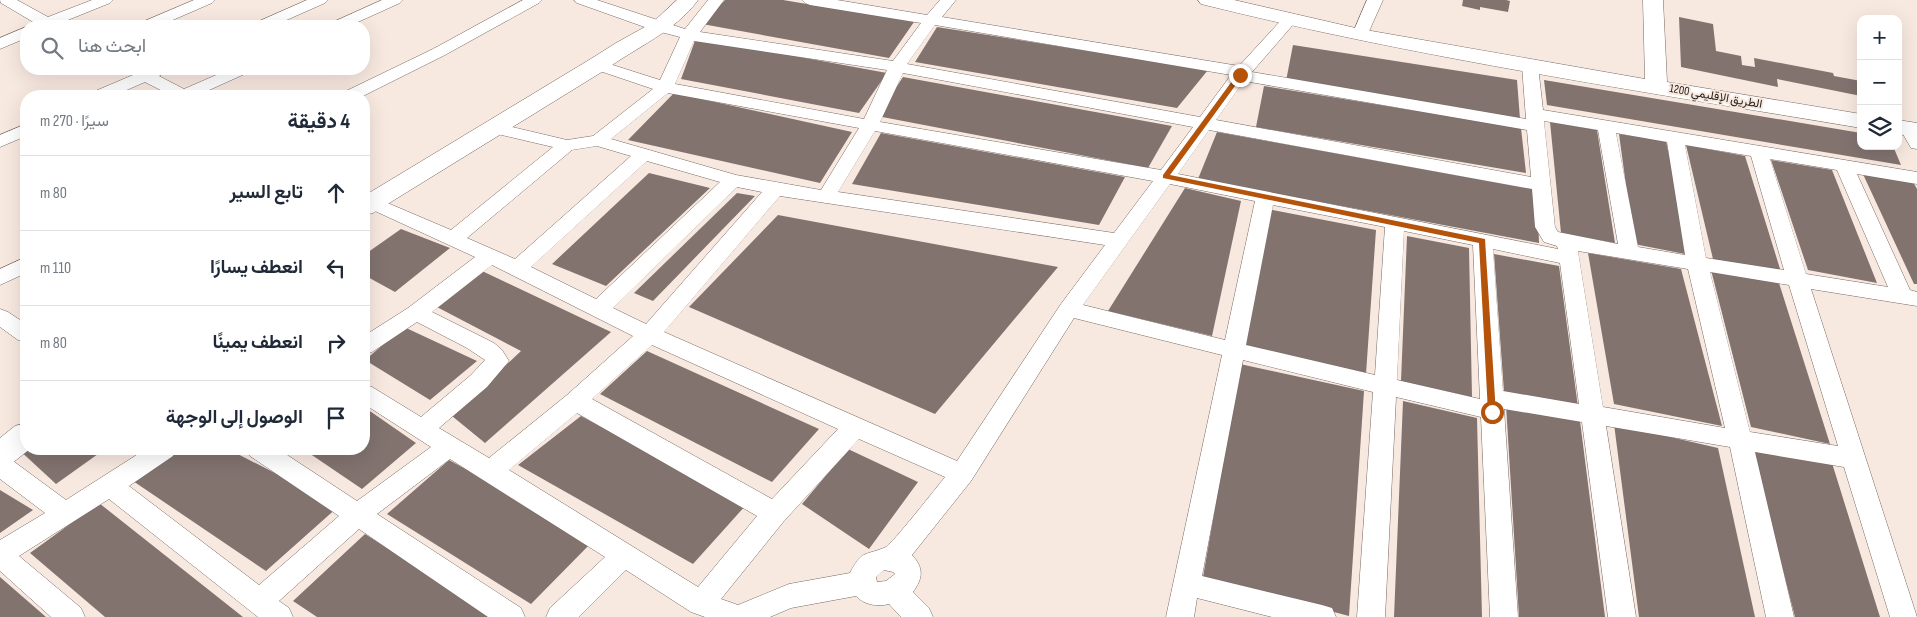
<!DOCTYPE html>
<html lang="ar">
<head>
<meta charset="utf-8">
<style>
	:root { --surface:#fff; --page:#f2f2f3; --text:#1f2937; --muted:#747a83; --line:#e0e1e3 }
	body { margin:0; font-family:"Sofia Sans Condensed",Vazirmatn,sans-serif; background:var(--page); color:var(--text); direction:rtl }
	.controls { position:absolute; right:15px; top:15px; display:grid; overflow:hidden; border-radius:10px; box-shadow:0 5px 20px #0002 }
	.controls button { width:45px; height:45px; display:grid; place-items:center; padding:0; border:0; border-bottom:1px solid var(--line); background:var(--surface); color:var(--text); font:25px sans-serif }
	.stop { position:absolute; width:15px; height:15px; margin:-11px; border:4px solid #b45309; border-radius:50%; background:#fff }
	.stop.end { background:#b45309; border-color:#fff; box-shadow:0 1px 5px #0008 }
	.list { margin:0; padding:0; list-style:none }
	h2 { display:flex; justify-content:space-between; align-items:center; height:65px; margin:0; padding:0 20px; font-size:21px }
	h2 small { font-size:16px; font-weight:400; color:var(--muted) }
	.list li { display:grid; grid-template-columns:32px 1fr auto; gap:15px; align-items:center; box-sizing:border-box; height:75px; padding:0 20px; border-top:1px solid var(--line) }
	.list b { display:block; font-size:19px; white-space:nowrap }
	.list em { font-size:16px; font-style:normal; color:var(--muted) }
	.icon { flex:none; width:28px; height:28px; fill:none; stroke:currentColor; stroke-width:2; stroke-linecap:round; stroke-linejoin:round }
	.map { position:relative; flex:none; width:1917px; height:617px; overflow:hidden; direction:ltr }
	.search { position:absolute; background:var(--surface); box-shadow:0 5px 20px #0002; left:20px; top:20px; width:350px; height:55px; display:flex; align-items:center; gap:12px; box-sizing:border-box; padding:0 18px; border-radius:20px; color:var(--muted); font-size:19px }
	.panel { position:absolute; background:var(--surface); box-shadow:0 5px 20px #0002; left:20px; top:90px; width:350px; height:365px; border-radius:20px; direction:rtl }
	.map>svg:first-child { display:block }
</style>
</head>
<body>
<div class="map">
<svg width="1917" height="617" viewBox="0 0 1917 617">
	<rect width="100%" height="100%" fill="#f8e9e0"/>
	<!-- building -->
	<path fill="#82736f" d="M725,0H783L914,22L889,58L702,24Z
		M1463,0H1506L1510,1L1508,12L1480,7V10L1462,6Z
		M1679,17L1713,24L1716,51L1741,56L1742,65L1755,67L1754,58L1833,73L1834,76L1861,81V96L1777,79L1778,87L1681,67Z
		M937,27L1208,70L1177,108L915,62Z
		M696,38L887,73L859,113L681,79Z
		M1293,45L1517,80L1520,119L1286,81Z
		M903,77L1172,126L1148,168L877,116Z
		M1544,80L1861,133V146H1893L1901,165L1547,105Z
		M1264,86L1521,128L1526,173L1256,127Z
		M674,93L852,132L820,183L628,140Z
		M1550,122L1597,130L1615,243L1561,233Z
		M1217,132L1537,190L1539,243L1198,179Z
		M881,133L1125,177L1099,225L852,184Z
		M1619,134L1666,141L1690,255L1634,244Z
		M1686,145L1745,156L1781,272L1713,259Z
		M1771,160L1832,170L1877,283L1808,270Z
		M1862,172L1912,180L1917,189V284H1914Z
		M649,173L710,188L606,286L552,264Z
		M1185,188L1241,201L1212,336L1108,311Z
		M737,193L755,196L653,301L634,293Z
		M1267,209L1376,230L1366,374L1242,347Z
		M778,215L1058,267L935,414L689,307Z
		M401,229L450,248L395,292L364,275V255Z
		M1407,236L1469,248L1472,397L1401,381Z
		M1588,253L1681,269L1722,426L1614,404Z
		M1494,254L1559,266L1578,407L1504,392Z
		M480,270L611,332L485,443L452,416L521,351L435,306Z
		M1711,270L1779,283L1830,444L1751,427Z
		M404,327L477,361L430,400L365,360Z
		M647,351L819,429L772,482L600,394Z
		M1240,364L1364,391L1349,616L1203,577Z
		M1403,401L1477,418L1482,617H1394Z
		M1506,405L1580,421L1605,617H1519Z
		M364,407L416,443L362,489L303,449H364Z
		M581,416L746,505L693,564L518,465Z
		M1614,424L1718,448L1755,617H1639Z
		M26,441V449H105L56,484L16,447Z
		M1751,445L1832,463L1880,617H1795Z
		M182,449H228L339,506L266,571L133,481Z
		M848,449L918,482L869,549L802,504Z
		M449,460L595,539L531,604L387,514Z
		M0,490L33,510L0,533Z
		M99,503L243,617H105L30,553Z
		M365,534L496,617H317L293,601Z
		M0,577L46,617H0Z"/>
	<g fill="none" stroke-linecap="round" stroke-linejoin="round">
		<!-- street casing -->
		<g stroke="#776962" stroke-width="1">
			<path id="street" d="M0,0H17L48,17L92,0H113L110,3L58,24L60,26H32L35,23L1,3Z
				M194,0H215L212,3L159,26H138L140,23Z
				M307,0H328L325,3L273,26H253L255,23Z
				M382,0H403L400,3L349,26H329L331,23Z
				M523,0H542L539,3L445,55L363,96H341L344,92L433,49Z
				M574,0H597L685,29L708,0H724L700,32L893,61L921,23L810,5L805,3L802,0H837L927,15L940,0H956L942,17L1239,66L1285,16H1295L1298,19L1252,72L1526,119L1522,66L1524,63H1536L1538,66L1543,110L1917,172V184L1857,174L1910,290L1917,292V306L1811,289L1917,617H1890L1844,467L1755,452L1794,617H1766L1730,447L1606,426L1636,617H1608L1582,422L1504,409L1518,617H1490L1481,417L1396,397L1385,617H1357L1373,392L1243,360L1202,576L1322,605L1332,608L1336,617H1272L1197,598L1194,617H1166L1222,355L1074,318L971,481L912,555C924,568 923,578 913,592L929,608L933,617H901L889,604C878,607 864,605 856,596L791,608L770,617H705L691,612L626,570L579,617H546L550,608L605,557L450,459L377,514L521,608L525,617H488L359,529L279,601L289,608L293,617H258L109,499L19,556L81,608L85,617H51L0,571V540L45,513L0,479V455L9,458L66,500L146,449H176L173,456L129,486L259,585L339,516L250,456L247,449H278L357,501L431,447L364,404V384L372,387L421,417L471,375L485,360L467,348L417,322L372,352L364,354V336L408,308L475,257L364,206V193L451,230L553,147L489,132L486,128L489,124L495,123L567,140L593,136L653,89L591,68L589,65L591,62L597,60L660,80L680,37L653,30L577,3ZM935,25L1231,75L1200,117L907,64ZM694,41L887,70L864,119L675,84ZM903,73L1193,127L1161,170L880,122ZM1244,81L1527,130L1531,177L1216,120ZM668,93L859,128L821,190L736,175L611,139ZM1544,121L1598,130L1618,244L1558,232L1555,227ZM1209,130L1532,189L1535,227L1544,242L1557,246L1558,249L1178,174ZM875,131L1153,181L1114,233L838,192ZM1616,133L1667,142L1685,255L1638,247ZM1685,145L1751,156L1784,270L1706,258ZM597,146L631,156L515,259L467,238L572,150ZM1770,159L1837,170L1888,287L1806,274ZM647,161L720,182L596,299L531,267ZM1170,184L1255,201L1225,340L1083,305ZM737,187L762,192L646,324L613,308ZM780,196L826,203L1105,245L1061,304L957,461L664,332ZM1273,205L1385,227L1375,375L1246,345ZM1404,231L1473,245L1480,399L1397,380ZM1493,249L1560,263L1579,404L1503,391ZM1578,251L1688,269L1725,428L1603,407ZM492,265L633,336L567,395L489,458L439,428L487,387L509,361L502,350L494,343L432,312ZM1710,272L1789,285L1838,446L1750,432ZM652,345L838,429L772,499L592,399ZM577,413L757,516L698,587L509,470ZM859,439L945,477C937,487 892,544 886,547C866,556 862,549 850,573L789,584L738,605L721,599L784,521ZM884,570L893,572L895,574L886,581L877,582L876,577Z
				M1367,0H1383L1366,38H1354L1352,35Z
				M26,27V38L0,49V38Z
				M129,69H168L166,72L159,76L184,89L230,69H251L249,72L196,96H172L145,82L113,96H91L93,92L133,75Z
				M26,124V136L0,147V135Z
				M1909,124L1917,128V149L1911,148L1900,129L1903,125Z
				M26,257V273L0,285V269Z
				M0,309L8,312L26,324V342L18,340L0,327Z"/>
		</g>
		<!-- secondary casing -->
		<g stroke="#776962" stroke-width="1">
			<path id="secondary" d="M677,0H698C676,31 635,48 605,70L373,213L364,215V196L589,60L616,43L652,23Z
				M1198,0H1234L1360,29L1645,79L1643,0H1663L1667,82L1861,114V128C1640,91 1418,58 1201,4Z
				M1898,120L1917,123V137L1898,134Z
				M26,423V449H30L11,464L0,468V438L15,426Z"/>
		</g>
		<!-- street -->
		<use href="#street" fill="#fff" fill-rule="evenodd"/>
		<!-- secondary -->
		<use href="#secondary" fill="#fff" fill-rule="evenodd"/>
	</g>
	<!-- route -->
	<path fill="#b45309" d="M1238,73L1243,75L1170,175L1485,239L1496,414H1489L1488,412L1479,243L1163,178V175Z"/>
	<g text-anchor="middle" stroke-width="4" stroke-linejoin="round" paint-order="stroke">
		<!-- far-street labels -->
		<g font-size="12" fill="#221d1a" stroke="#f8e9e0">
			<text transform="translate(1716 96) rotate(10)" y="4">الطريق الإقليمي 1200</text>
		</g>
	</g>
</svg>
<div class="controls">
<button>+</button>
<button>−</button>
<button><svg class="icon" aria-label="layers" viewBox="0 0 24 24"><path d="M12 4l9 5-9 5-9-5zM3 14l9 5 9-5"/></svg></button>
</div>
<div class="stop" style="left:1492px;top:412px"></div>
<div class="stop end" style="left:1240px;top:75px"></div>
<div class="search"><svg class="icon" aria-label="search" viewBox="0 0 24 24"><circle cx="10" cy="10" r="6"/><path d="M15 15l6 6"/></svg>ابحث هنا</div>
<section class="panel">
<h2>4 دقيقة<small>سيرًا · 270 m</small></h2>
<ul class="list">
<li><svg class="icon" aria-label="ahead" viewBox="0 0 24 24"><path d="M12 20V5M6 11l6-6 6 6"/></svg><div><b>تابع السير</b></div><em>80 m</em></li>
<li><svg class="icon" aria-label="left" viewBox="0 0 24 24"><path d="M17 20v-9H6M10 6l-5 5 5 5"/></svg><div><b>انعطف يسارًا</b></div><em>110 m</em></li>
<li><svg class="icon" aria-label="right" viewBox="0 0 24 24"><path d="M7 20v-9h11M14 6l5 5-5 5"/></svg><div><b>انعطف يمينًا</b></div><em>80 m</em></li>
<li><svg class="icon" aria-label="arrive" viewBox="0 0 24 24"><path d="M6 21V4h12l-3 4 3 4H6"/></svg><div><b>الوصول إلى الوجهة</b></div></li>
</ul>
</section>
</div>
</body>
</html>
